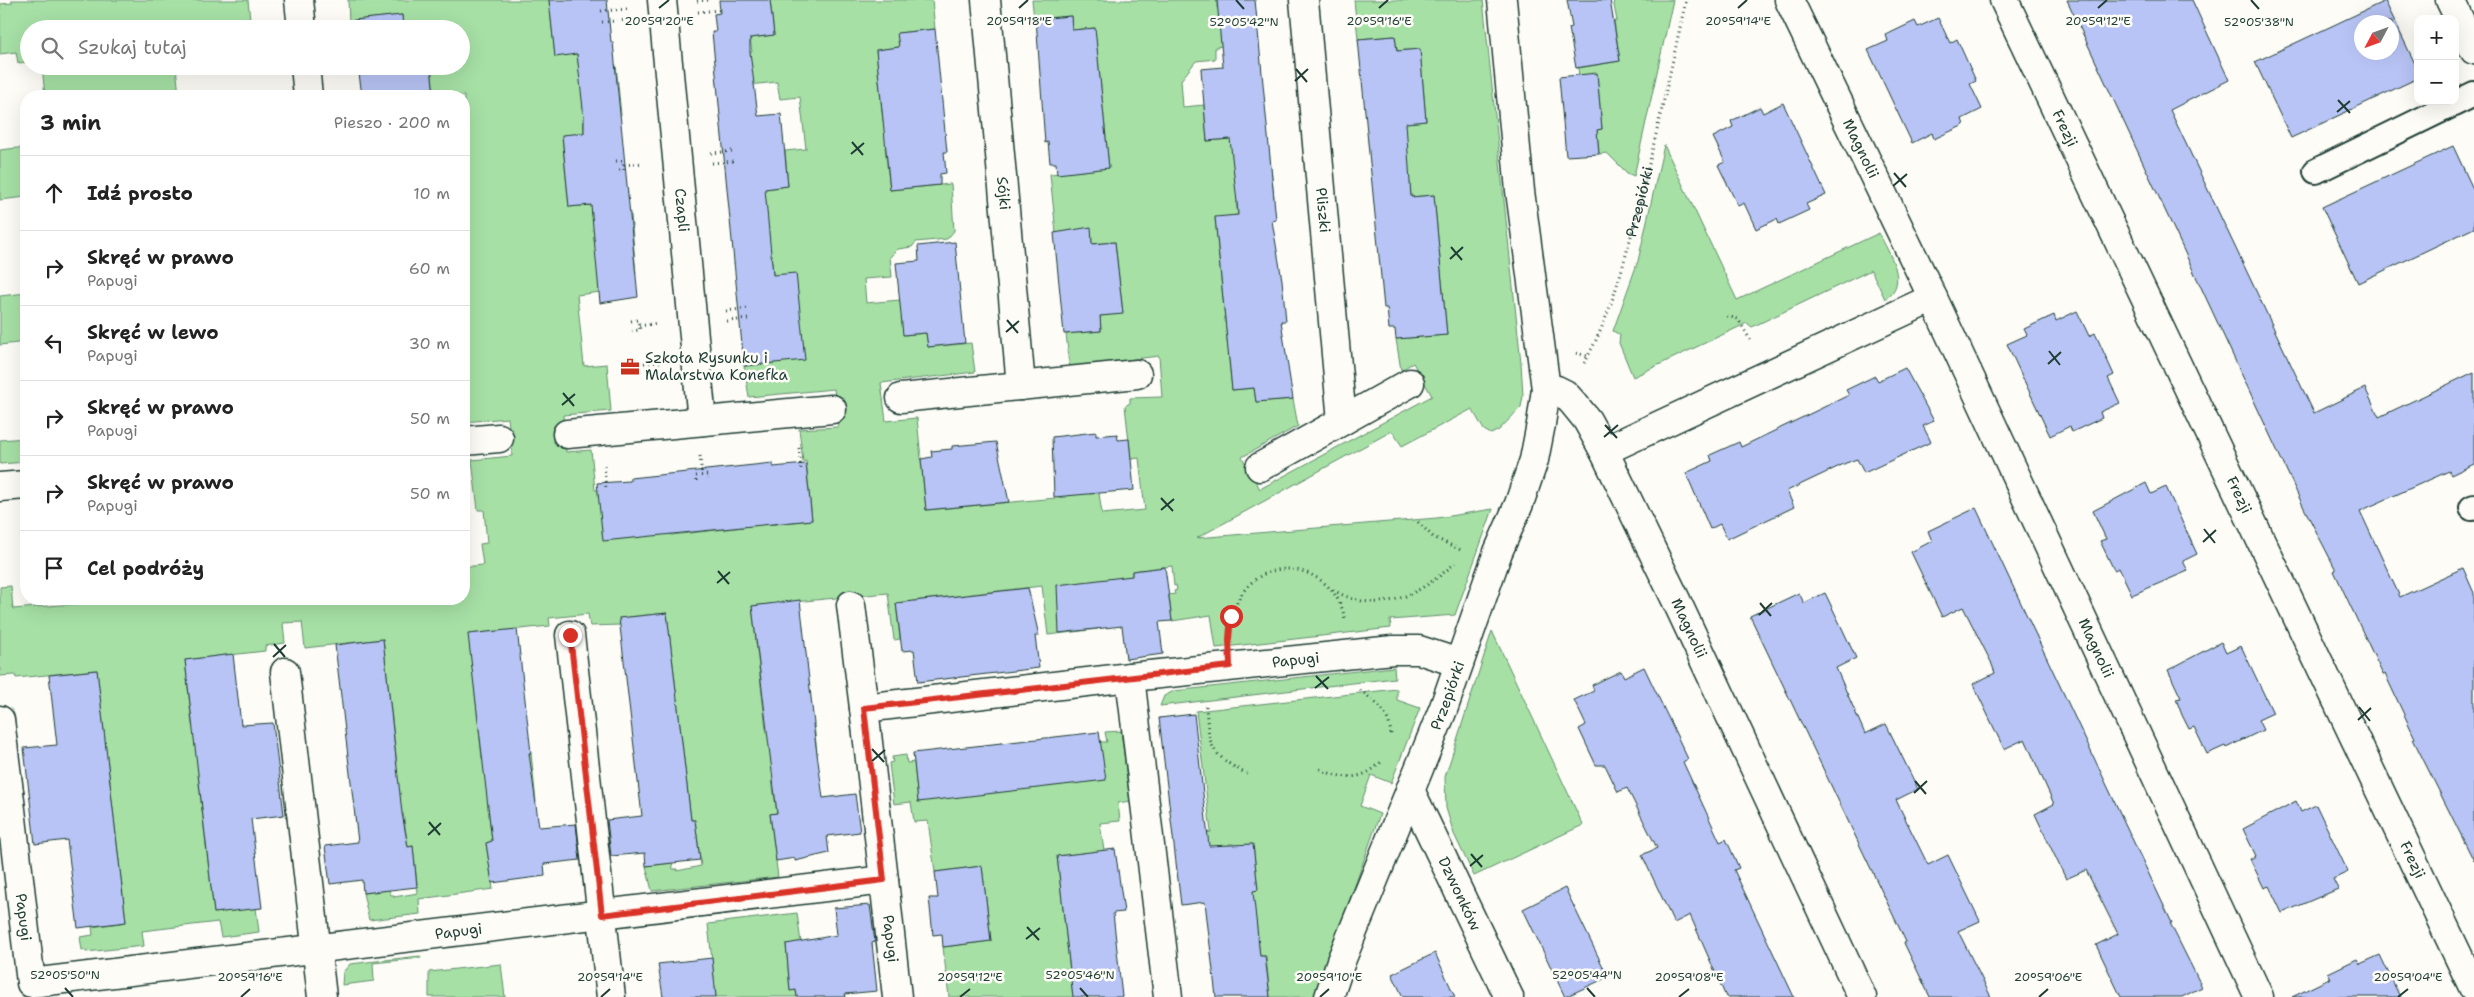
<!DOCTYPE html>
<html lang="pl">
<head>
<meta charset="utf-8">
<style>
	:root { --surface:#fff; --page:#f6f6f6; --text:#222; --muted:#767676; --line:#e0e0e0 }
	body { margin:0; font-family:"Shantell Sans",sans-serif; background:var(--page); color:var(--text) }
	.controls { position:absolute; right:15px; top:15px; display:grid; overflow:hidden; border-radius:10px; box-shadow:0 5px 20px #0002 }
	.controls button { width:45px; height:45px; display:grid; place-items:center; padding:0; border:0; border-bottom:1px solid var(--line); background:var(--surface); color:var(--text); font:25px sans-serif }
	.compass { position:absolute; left:2354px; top:15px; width:45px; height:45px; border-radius:50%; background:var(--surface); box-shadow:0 5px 20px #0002; rotate:229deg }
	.stop { position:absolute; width:15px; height:15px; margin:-11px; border:4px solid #d93025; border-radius:50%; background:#fff }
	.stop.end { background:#d93025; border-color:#fff; box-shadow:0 1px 5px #0008 }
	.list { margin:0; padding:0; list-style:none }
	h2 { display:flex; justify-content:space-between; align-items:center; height:65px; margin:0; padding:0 20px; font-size:21px }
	h2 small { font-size:16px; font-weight:400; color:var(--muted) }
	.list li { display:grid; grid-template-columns:32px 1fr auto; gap:15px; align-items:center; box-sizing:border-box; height:75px; padding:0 20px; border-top:1px solid var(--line) }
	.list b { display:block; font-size:19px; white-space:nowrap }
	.list p { margin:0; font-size:16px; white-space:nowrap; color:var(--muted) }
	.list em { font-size:16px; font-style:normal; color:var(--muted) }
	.icon { flex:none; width:28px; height:28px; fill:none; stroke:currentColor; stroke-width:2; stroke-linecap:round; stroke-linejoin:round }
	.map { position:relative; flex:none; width:2474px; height:997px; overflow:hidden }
	.search { position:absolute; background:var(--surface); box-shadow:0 5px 20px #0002; left:20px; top:20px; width:450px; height:55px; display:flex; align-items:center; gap:12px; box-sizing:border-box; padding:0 18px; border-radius:28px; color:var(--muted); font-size:19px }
	.panel { position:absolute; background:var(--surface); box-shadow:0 5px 20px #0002; left:20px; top:90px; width:450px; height:515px; border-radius:20px }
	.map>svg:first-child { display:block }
</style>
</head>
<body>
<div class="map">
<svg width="2474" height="997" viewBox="0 0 2474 997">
	<rect width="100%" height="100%" fill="#fdfcf7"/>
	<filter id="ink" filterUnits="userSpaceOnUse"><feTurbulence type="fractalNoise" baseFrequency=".02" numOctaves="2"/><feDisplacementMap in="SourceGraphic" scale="10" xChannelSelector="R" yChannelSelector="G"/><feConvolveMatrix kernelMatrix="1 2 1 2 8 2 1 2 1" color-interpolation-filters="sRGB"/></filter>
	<g filter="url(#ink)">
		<!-- green -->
		<path fill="#a6e0a5" stroke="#628e6c" d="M12,0H248L251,29H29V62L18,63L16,52L0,54V4L12,3Z
			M348,0H549L555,56L577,54L579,69L616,65L621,115L583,118L584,133L562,136L569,207L591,205L593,219L631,215L636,274L599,277L600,292L577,295L584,366L607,364L611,411L563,415L566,452L591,450L595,490H598L671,535L744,527L766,502L768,525L812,520L806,461L803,462L799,429L838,427L834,389L749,397L744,366L781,362L772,261L734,264L764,189L788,186L785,151L806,149L800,97L780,99L777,82L749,85L715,56L752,52L750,38L774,35L770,0H932L935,29L898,33L899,47L876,50L883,121L908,145L885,147L890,190L951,184L954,231L947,239L916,242L912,247L898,249L890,257L892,277L864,279L866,303L900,300L904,335L926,333L928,347L971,343L975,372L881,383L886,421L917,418L926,510L1067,497L1065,473L1090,494L1099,493L1102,514L1145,510L1139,458L1131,459L1125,406L1130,403V398L1162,397L1159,356L1070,367L1066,334L1101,331L1100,316L1123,313L1115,242L1092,244L1091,230L1056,233L1050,174L1109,168L1095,28L1072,30L1071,16L1034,19L1032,0H1217V8L1259,43L1215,47V59L1196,61L1181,80L1183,107L1204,105L1207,141L1230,139L1269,150L1274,198L1236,202L1238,215L1215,218L1232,390L1254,388L1256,402L1293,399L1298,426L1242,457L1260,489L1432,396L1413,363L1401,370L1396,339L1447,335L1434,195L1411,197L1410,182L1373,185L1368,140L1405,136L1403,123L1426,121L1420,49L1397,51L1395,36L1358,39L1354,0H1483L1521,363L1523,396L1521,407L1499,430L1491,434L1484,430L1472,409L1402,446L1392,431L1197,538L1437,518L1493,509L1455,615L1390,620L1391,628L1216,648L1211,615L1172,621L1169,595L1175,594L1174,591L1177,590L1176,585L1174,586L1172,566L1132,571V576L1098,629L1048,635L1042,586L896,603L900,639L894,640L888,593L752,606L766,729L814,724L819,773L772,780L777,813L770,814L778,877L652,891L646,866L672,863L673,869H677V871L701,866L695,820H691L667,613L619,618L620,625L590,626L588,614L549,618L550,626L469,634L482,758L531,753L536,802L488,808L492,841L486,843L493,889L419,899L420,914L369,920L363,893L389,890L391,895H394V897L418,893L413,846L408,847L403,813L357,817L351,769L397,764L383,639L305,648L302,622L283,623L285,643L265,646V651L185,660L192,725L238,720L198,775L214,913L256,908L259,932L221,937L218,922L142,931L144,946L86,952L85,950H82L80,937L93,935L92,927L126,922L97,670L16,678L15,675L0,676V587L11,586L13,609L85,603V599H464V567L483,565L480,544L487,543L484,510H478L472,460L512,456L508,418L464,422V96H434L431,66H461V29H427V24L403,27L402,15L349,21Z
			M1613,0H1673L1634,176L1627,173L1607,153L1599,154L1597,130L1602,129L1597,74L1579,75L1578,68L1620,61L1614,21H1617Z
			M42,66H176L179,96H45Z
			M25,136H26V197L0,200V150L26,147Z
			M1664,145L1737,300L1879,233C1889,254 1910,283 1885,299L1871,270L1752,327L1747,323L1743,325L1633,377L1619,343L1620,335L1613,331L1638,261Z
			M26,293V342L0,345V296Z
			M26,438V462L0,464V440Z
			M1492,631L1583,825L1474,876L1454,834L1446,808L1445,777Z
			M1394,667L1395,678L1160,706L1164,696L1174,691Z
			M1397,689V700L1420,708L1391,783L1371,775L1360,806L1380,814L1316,997H1270L1266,956H1260L1252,891L1258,890L1253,844L1234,846L1233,844H1229L1228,846L1208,855L1205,833L1211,832L1196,711Z
			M1121,731L1130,801L1118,803L1120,821L1100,823L1104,851L1057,856L1073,997H949L943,947L991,941L982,866L935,872L928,821L914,822L911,802L894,804L889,763L893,762L892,757L906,755L907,763L914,762L918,801L979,746L1033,740L1107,742L1105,732Z
			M797,913L801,943L786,945L790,990H796L797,997H716L708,924Z
			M420,956L421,958L373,963L374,981L342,985L343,972L350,964Z
			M501,964L505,997H429V972Z"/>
		<!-- building -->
		<path fill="#b8c4f5" stroke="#1f3d34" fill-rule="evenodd" d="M549,0H607L611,42H613L638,297L600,303L591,205L569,207L562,135L584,133V118L577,54L555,57Z
			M719,0H770L774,35L750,38V52L758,116L781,114L788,186L765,189L773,275L796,273L805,360L744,366L712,32H716L714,14L720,13Z
			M1217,0H1255L1276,220L1272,221L1282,280L1286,321H1281L1293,399L1256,402L1254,388L1232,390L1215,217L1238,215L1237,202L1230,139L1207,141L1201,69L1223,67Z
			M1567,0H1610L1620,61L1576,68L1569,28L1572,27Z
			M2067,0H2192L2229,80L2170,110L2314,413L2365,388L2379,417L2474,372V464L2451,475L2449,471L2360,511L2400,597L2463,568L2474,593V861L2413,739L2415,738L2385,674L2383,675L2334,571L2336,570L2304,508Z
			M2385,1L2418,70V78L2291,138L2255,62ZM2362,22H2392V52H2362Z
			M402,15L403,27L427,24V29H354V20Z
			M1071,16L1072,30L1095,28L1109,168L1057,174L1056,163H1050L1048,142L1045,143L1036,19Z
			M1938,18L1950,43L1957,39L1976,81L1970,84L1982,109L1962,119L1964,125L1934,139L1932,133L1912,143L1868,50L1888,41L1886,35L1915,21L1918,27Z
			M935,29L947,152H944L946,173L940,174V185L890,190L876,50L899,47L897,33Z
			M1395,36L1397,51L1420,49L1426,121L1406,123L1411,197L1434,195L1447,335L1396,339L1395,329H1389L1387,308H1384L1358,39Z
			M358,66H431L434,96H362Z
			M1597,73L1602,129L1597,130L1599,154L1566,156L1559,77Z
			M1783,103L1826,195L1806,204L1809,210L1779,224L1777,219L1756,229L1744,203L1738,206L1718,165L1725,162L1713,137L1733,127L1731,121L1760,107L1763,113Z
			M2453,146L2474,191V228L2358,283L2322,207Z
			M1091,227L1092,244L1115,242L1123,314L1100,316L1101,331L1064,334L1054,233Z
			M955,242L965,343L928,347L926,333L903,335L896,263L919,261L918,246Z
			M2077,311L2089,336L2095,333L2114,375L2108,378L2120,403L2100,412L2102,418L2072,432L2070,426L2050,436L2007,344L2027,335L2024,329L2054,315L2056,321Z
			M1905,368L1934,421L1923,426L1931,442L1864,473L1857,459L1846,463L1787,491L1794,507L1727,539L1720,524L1710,529L1686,473L1712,461L1710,455L1739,442L1741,447L1849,395L1846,390L1875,376L1878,381Z
			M1096,432V436L1117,434L1118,440L1129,439L1134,490L1054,497L1052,437Z
			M996,442L1009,502L926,510L921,459L932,457L931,451L952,449V446Z
			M773,463V467L806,464L812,520L603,541L597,483L630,481V478Z
			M2146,483L2151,494L2166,487L2197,554L2183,561L2188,571L2132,595L2119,568L2114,570L2100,541L2106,539L2093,511Z
			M1976,508L2172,923H2170L2202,987L2182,997H2121L2096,945L2118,934L2086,870L2066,879L2051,848L2035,814L2054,804L2025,739L2004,749L1973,684L1995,673L1991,662L1963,607L1942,617L1911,552L1932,541L1928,531Z
			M1165,567L1172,621L1159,622L1163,654L1126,659L1122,626L1059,633L1057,585L1132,576V571Z
			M1028,588L1039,636H1035L1039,668L918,682L914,650L902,651L896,603Z
			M1799,593L1804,603L1825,593L1841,626L1856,658L1836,668L1865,734L1886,724L1918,789L1896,800L1928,865L1948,855L1980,921L1958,931L1991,997H1930L1904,943L1906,942L1750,616Z
			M800,600L814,724H813L823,798L855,794L860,832L827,836L829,853L795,861V858L776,861L770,814L777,813L752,606Z
			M667,613L691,820H695L700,860L646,866L645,853L611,856L607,820L642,816L619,618Z
			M517,629L531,753H529L539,827L576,824L580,860L544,864L545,876L492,883L486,843L492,841L468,634Z
			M383,639L402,813L408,847L413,846L417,887L363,893L362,880L330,884L325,846L358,842L335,645Z
			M2221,642L2226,653L2241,646L2273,713L2258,720L2263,730L2226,748L2225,746L2207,754L2194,727L2189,729L2182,715L2176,699L2181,698L2168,670Z
			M233,654L241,725L273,723L284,815L251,819L262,908L214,913L185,660Z
			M1644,667L1688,759L1683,762L1720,842L1726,839L1739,868L1734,870L1794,997H1726L1690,915L1674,923L1642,855L1657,848L1627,788L1618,792L1605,765H1596L1579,729L1586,725L1574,700L1594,691L1592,685L1621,671L1624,677Z
			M97,670L126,922L78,928L67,840L35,844L24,748L57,745L49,675Z
			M1194,714L1209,846L1253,844L1258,890L1253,891L1260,956H1265L1270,997H1216L1205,902L1181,905L1159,718Z
			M1099,732L1106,780L918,802L913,753Z
			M2296,801L2301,812L2316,805L2348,872L2333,879L2338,889L2282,913L2269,886L2264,888L2250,859L2256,856L2243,829Z
			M1115,849L1124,912L1113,913L1122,997H1073L1057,856Z
			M982,866L991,941L943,947L942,934L933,935L929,898H938L935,872Z
			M1565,888L1608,977L1565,997L1523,909Z
			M870,905L875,942L872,943L877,991L845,994L846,997H797L796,990L790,991L786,944L837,935L834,908Z
			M1435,953L1455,997H1403L1392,974Z
			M2380,955L2400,997H2292L2331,978L2328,973L2357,959L2360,964Z
			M712,958L716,997H663L658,964Z"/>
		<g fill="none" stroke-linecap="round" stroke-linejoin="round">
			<!-- service casing -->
			<g stroke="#1f3d34" stroke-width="28">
				<path id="service" d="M2316,171L2474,94
					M2472,508L2474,507"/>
			</g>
			<!-- minor casing -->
			<g stroke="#1f3d34" stroke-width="31">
				<g id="minor">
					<path d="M299,0L302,29"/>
					<path id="s2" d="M662,0L702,421"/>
					<path id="s3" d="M986,0L1021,386"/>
					<path id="s4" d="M1304,0L1342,421"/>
					<path id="s5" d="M1789,0L1933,298"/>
					<path id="s6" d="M2004,0L2474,989"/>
					<path d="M2450,0L2474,50"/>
					<path d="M305,66L308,96"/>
					<path id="s7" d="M1546,389L1557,390L1565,394L1574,404L1587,420L1604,451L1676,600L1862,997"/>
					<path d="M901,398L1137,374"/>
					<path d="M567,434L832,409"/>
					<path d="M464,441L499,438"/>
					<path id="s8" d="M1604,451L1933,298L2259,997"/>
					<path d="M1260,467L1410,383"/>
					<path d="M0,487L26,485"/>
					<path d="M851,605L864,708"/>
					<path d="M570,635L611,997"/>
					<path d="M285,672L322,997"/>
					<path d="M1130,677L1168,997"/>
					<path d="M0,720L9,792"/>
					<path id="s9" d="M1410,790L1509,997"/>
					<path id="s10" d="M0,793L9,792L31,983L884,880L864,708L1130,677L1393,650H1419L1459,663"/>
					<path id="s11" d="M884,880L897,997"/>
					<path id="s12" d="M1329,997L1341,961L1444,707L1498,552L1519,504L1534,460L1541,424L1546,389L1520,191L1502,0"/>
				</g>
			</g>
			<!-- path -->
			<g stroke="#1f3d34" stroke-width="3" stroke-dasharray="1 4" stroke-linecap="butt">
				<path d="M697,1L709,0"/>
				<path d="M601,11L627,9"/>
				<path d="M698,12L720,10"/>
				<path d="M602,22L629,20"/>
				<path d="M711,153L733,151"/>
				<path d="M616,161H623L624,170H617"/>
				<path d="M712,163L734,161"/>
				<path d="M624,165L643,163"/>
				<path d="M726,311L748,308"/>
				<path d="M1727,316L1738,319L1752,343"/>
				<path d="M631,321L638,320L640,330L632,331"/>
				<path d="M727,321L749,319"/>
				<path d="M639,326L658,323"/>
				<path d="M1576,353L1588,356"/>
				<path d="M644,363L661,362"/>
				<path id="s1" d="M1584,363C1612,315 1625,259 1639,205C1656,137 1671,69 1686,0"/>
				<path d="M799,448L801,470"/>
				<path d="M700,456L702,476"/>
				<path d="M604,466L606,489"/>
				<path d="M696,481V476L707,475L708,479"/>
				<path d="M1418,522L1433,537L1461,550"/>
				<path d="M1333,590C1380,617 1419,595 1455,563"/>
				<path d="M1229,632C1231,615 1236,599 1248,586C1281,551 1338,574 1345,620"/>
				<path d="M1360,690C1378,704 1391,714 1391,738"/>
				<path d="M1206,706C1209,746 1209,754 1247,774"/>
				<path d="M1320,769C1342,780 1363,781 1381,762"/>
			</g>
			<!-- service -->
			<use href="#service" stroke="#fdfcf7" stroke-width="24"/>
			<!-- minor -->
			<use href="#minor" stroke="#fdfcf7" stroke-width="28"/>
		</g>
	</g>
	<g fill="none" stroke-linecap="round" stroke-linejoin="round" filter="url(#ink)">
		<!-- route -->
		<path stroke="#d93025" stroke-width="6" d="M570,635L602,915L884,880L864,708L1230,666L1229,639L1231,616"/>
	</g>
	<!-- ticks -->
	<path fill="none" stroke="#1f3d34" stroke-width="2" d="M1236,0L1244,9M2251,0L2259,9M659,8L669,0M1019,8L1028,0M1379,8L1388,0M1738,8L1747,0M2098,8L2107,0M1296,69L1307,82M1295,81L1308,69M2338,100L2350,113M2337,112L2350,101M852,142L863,155M851,154L864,143M1894,173L1906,187M1893,186L1907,174M1451,247L1462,260M1450,259L1463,247M1007,320L1018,333M1006,332L1019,321M2049,351L2060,365M2048,364L2061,352M563,393L574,406M562,405L575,394M1605,425L1617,438M1604,437L1618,425M1161,498L1173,511M1161,510L1174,499M2204,529L2215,543M2203,542L2216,530M718,571L729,584M717,583L730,572M1760,603L1771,616M1759,615L1772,603M274,644L285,657M273,657L286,645M1316,676L1328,689M1315,688L1329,677M2359,707L2370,721M2358,720L2371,708M872,749L884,762M872,761L885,750M1915,781L1926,794M1914,793L1927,781M429,822L440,835M428,835L441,823M1471,854L1482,867M1470,866L1483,855M1027,927L1039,940M1026,939L1040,928M65,988L73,997M1080,988L1088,997M1587,988L1595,997M241,997L250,989M601,997L610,989M960,997L970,989M1320,997L1329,989M1679,997L1689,989M2039,997L2048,989M2398,997L2408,989"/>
	<!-- icons -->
	<defs>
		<g id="office-bare" transform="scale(1.5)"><path d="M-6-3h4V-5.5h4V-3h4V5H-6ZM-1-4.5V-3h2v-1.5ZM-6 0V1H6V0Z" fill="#c8321e" stroke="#fdfcf7" stroke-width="2.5" paint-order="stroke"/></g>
	</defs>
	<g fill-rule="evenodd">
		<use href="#office-bare" x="630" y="367"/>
	</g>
	<g text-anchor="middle" stroke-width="5" stroke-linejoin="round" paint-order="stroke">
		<!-- street labels -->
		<g font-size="15" fill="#1f3d34" stroke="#fdfcf7">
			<text dy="5" stroke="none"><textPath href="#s6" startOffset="142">Frezji</textPath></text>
			<text dy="5" stroke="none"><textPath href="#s5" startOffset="165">Magnolii</textPath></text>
			<text dy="5" stroke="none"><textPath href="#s3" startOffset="194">Sójki</textPath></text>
			<text dy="5" stroke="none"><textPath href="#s1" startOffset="171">Przepiórki</textPath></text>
			<text dy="5" stroke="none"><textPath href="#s2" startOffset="211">Czapli</textPath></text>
			<text dy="5" stroke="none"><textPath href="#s4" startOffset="211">Pliszki</textPath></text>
			<text dy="5" stroke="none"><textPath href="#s6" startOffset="548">Frezji</textPath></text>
			<text dy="5" stroke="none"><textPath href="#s7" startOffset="286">Magnolii</textPath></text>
			<text dy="5" stroke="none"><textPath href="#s8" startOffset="749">Magnolii</textPath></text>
			<text dy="5" stroke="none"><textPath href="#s10" startOffset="1668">Papugi</textPath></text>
			<text dy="5" stroke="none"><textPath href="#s12" startOffset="324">Przepiórki</textPath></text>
			<text dy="5" stroke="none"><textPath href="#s6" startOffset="952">Frezji</textPath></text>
			<text dy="5" stroke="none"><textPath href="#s9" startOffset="115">Dzwonków</textPath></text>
			<text dy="5" stroke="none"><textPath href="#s10" startOffset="135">Papugi</textPath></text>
			<text dy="5" stroke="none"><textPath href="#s10" startOffset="632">Papugi</textPath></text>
			<text dy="5" stroke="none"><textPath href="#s11" startOffset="59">Papugi</textPath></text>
		</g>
		<!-- poi labels -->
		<g font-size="15" fill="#1f3d34" stroke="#fdfcf7" text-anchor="start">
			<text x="645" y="363">Szkoła Rysunku i<tspan x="645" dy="17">Malarstwa Konefka</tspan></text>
		</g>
	</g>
	<g font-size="12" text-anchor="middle" fill="#1f3d34" stroke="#fdfcf7" stroke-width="5" stroke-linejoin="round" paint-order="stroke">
		<text x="659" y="25">20°59'20"E</text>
		<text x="1019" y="25">20°59'18"E</text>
		<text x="1379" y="25">20°59'16"E</text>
		<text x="1738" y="25">20°59'14"E</text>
		<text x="2098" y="25">20°59'12"E</text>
		<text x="2259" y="26">52°05'38"N</text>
		<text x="1244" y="26">52°05'42"N</text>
		<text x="65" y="979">52°05'50"N</text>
		<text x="1080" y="979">52°05'46"N</text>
		<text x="1587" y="979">52°05'44"N</text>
		<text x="250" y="981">20°59'16"E</text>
		<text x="610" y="981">20°59'14"E</text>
		<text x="970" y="981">20°59'12"E</text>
		<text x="1329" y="981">20°59'10"E</text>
		<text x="1689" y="981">20°59'08"E</text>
		<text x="2048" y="981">20°59'06"E</text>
		<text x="2408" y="981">20°59'04"E</text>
	</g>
</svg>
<div class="controls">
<button>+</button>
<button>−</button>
</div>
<svg class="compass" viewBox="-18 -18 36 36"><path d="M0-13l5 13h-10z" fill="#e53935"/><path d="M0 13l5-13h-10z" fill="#767676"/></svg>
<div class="stop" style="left:1231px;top:616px"></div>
<div class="stop end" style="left:570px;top:635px"></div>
<div class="search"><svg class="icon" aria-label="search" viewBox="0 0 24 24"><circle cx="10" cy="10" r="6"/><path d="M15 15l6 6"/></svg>Szukaj tutaj</div>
<section class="panel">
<h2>3 min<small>Pieszo · 200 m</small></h2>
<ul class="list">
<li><svg class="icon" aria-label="ahead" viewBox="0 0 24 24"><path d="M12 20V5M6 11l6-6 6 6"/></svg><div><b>Idź prosto</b></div><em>10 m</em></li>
<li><svg class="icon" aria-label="right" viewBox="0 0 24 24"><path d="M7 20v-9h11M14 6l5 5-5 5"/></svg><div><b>Skręć w prawo</b><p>Papugi</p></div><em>60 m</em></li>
<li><svg class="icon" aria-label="left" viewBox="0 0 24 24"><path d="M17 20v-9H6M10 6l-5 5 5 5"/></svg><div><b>Skręć w lewo</b><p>Papugi</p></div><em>30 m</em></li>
<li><svg class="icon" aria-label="right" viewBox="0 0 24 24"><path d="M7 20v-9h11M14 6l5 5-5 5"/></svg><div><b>Skręć w prawo</b><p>Papugi</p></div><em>50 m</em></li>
<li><svg class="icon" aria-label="right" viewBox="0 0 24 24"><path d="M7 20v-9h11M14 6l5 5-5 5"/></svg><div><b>Skręć w prawo</b><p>Papugi</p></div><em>50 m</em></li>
<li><svg class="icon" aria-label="arrive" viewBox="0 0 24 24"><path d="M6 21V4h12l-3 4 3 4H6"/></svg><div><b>Cel podróży</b></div></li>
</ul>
</section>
</div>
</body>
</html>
